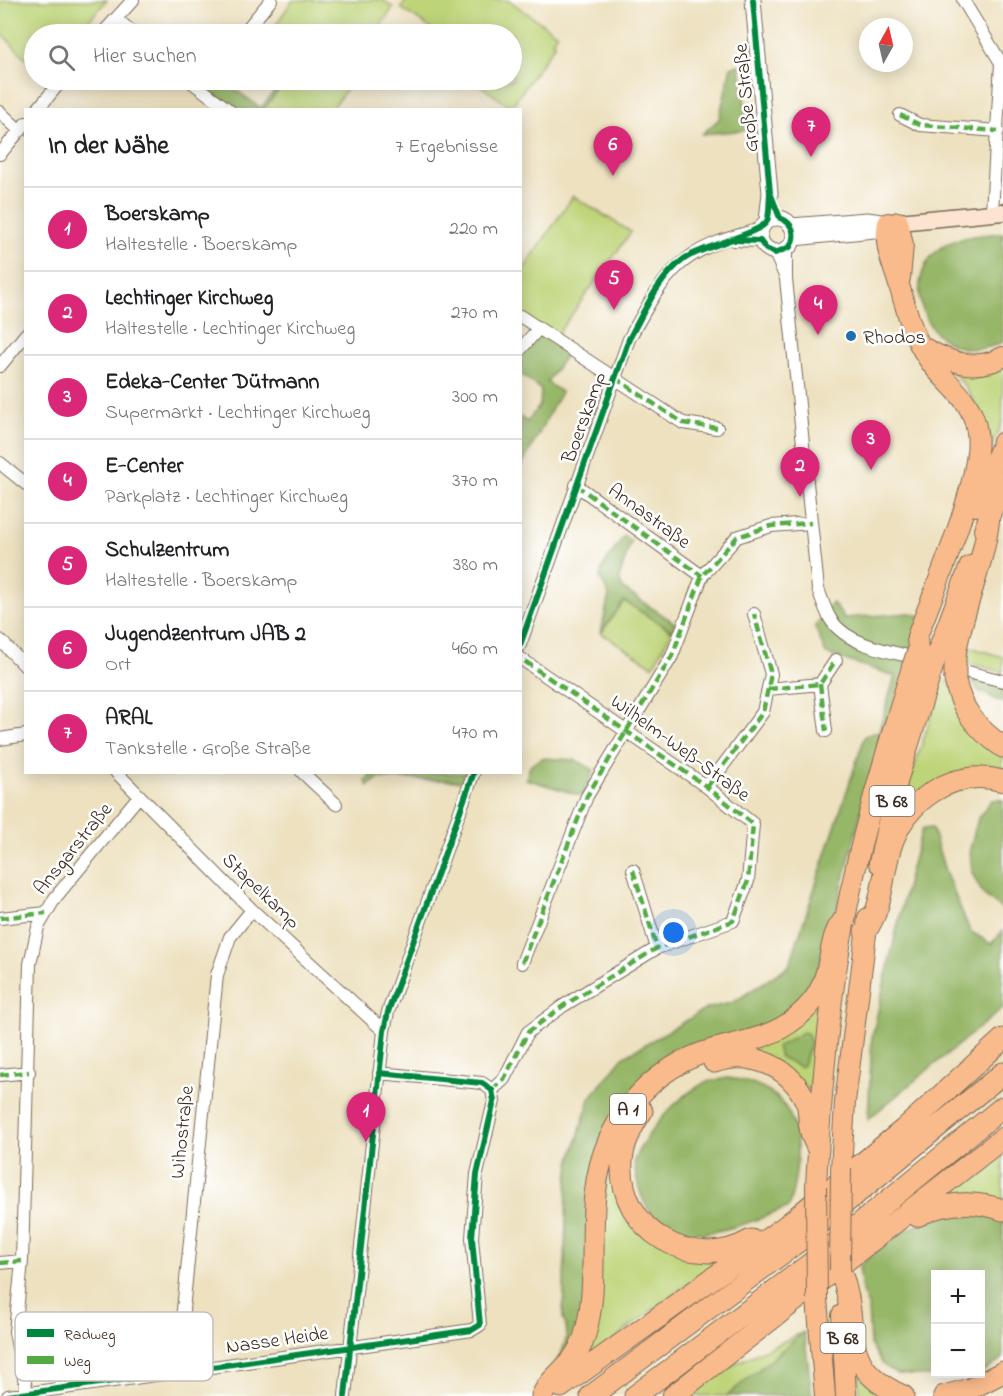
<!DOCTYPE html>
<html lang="de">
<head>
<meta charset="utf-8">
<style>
	:root { --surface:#fff; --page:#f2f2f2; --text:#202124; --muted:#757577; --line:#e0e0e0; --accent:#db2777 }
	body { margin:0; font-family:"Indie Flower",sans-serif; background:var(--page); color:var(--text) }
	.controls { position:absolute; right:18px; bottom:18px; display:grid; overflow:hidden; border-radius:0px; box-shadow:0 3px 15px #0003 }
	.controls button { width:54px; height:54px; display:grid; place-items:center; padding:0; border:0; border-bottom:2px solid var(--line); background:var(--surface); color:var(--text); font:30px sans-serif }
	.compass { position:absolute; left:859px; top:18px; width:54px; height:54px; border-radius:50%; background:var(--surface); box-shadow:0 3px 15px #0003; rotate:8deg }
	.you { position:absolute; left:674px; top:933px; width:21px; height:21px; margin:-15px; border:4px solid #fff; border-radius:50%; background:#1a73e8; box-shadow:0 0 0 9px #1a73e833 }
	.badge { display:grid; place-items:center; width:39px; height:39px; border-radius:50%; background:var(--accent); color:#fff; font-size:20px; font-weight:700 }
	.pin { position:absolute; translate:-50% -50px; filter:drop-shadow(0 2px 3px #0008) }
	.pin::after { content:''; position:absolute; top:32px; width:21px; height:18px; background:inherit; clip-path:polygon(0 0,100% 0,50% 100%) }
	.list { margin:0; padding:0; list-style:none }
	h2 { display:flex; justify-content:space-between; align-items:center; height:78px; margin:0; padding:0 24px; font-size:26px }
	h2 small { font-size:20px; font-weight:400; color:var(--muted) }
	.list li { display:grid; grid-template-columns:39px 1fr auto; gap:18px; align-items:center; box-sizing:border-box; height:84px; padding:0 24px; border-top:2px solid var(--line) }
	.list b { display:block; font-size:22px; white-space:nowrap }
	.list p { margin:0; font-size:20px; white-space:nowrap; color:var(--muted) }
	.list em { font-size:20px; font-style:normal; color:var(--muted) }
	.icon { flex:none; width:33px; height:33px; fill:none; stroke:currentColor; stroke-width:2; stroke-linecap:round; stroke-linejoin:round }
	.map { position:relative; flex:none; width:1003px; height:1396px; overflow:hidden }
	.search { position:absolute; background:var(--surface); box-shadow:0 3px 15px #0003; left:24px; top:24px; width:498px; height:66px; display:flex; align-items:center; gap:15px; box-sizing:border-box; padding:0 21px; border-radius:33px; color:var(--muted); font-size:22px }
	.panel { position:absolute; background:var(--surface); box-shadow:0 3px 15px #0003; left:24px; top:108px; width:498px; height:666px; border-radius:0px }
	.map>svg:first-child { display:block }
</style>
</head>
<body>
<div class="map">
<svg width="1003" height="1396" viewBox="0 0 1003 1396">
	<rect width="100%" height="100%" fill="#fff"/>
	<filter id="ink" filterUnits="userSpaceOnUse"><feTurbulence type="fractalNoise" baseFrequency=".0167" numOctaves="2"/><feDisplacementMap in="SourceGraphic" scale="12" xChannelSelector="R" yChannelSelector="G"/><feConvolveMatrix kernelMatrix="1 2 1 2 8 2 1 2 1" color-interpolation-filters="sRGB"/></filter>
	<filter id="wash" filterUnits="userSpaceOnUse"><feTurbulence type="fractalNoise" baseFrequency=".008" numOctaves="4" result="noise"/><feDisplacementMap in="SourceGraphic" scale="24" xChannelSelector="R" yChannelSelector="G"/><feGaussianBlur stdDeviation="1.35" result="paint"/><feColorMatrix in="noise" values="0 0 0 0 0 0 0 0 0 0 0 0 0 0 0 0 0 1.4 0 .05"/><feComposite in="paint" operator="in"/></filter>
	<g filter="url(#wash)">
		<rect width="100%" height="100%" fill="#ede1c0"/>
		<!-- green -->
		<path fill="#bed478" stroke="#7c7f4b" stroke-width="1.5" d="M4,0H107L77,34H34V67L0,32V4Z
			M293,0H383L393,8L379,28L386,34H269Z
			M407,0H508L557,34L552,41L555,44L511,107L472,80H512V34H439L401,8Z
			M286,80H303L308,83L311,80H353L332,109H264Z
			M573,196L631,232L554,339L521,316V273Z
			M1003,361V420L974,492L981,414L965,386L945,364Z
			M624,601L672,631L653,666L601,633Z
			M969,647L1003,657V672L967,663Z
			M947,680L1003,755V773L899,813L942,683Z
			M820,1002L810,1090L751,1051Z
			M1003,1150V1200L970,1193L952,1194Z
			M609,1158L632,1216L724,1257L576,1367L597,1272Z
			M804,1332L727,1396H690L717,1372Z
			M858,1375L887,1396H860Z"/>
		<!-- forest -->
		<path fill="#96b668" stroke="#687043" stroke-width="1.5" fill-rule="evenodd" d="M740,65L748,130L702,134L719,119L731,67Z
			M207,80H222L261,108L283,80H286L264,109H229L200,88Z
			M1003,233V342C928,376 889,273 949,243C966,235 985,235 1003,233Z
			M538,329L570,349L547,382L561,392L521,467V417L527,422L540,405L541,390L521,374V350Z
			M624,536L631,541L619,578L623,589L675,623L672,631L624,601L601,633L609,595L600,578L602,568Z
			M832,602L844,618L910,613L921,616L869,782L836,911L812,988L788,1016L729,1039L618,1115L578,1340L535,1391C548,1372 577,1343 563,1319L567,1187L570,1163L590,1098L623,1057L706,1009L734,1002L789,966L865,736L879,731L895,676L826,654L815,627Z
			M971,680L1003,687V703L979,691Z
			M541,758L576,760L594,770L582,796L526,779L530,766Z
			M372,773H467L465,781L379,778L368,786L366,781Z
			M992,800H1003V910L983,894L972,873L970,849L978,818Z
			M932,828L945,871L970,931L991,944L1003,931V1008L868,1119L872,1037L909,875L922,829Z
			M803,1032L808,1034L811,1044L803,1065L800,1067L780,1057L777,1047Z
			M728,1078C804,1087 805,1146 789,1207C721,1235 643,1264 634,1160C647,1131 676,1098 704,1083C711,1080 720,1080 728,1078Z
			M979,1211L1003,1218V1359L971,1379L897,1374L882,1364L870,1344L868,1306L862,1291L859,1266L898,1234L945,1212ZM936,1274H980V1374H936Z
			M804,1332L812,1396H727Z"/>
	</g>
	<g filter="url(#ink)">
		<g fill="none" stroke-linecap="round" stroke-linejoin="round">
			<!-- minor casing -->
			<g stroke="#796a57" stroke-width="14">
				<path id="minor" d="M963,0L1001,63L992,212
					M116,19L135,34
					M102,34L133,0
					M243,34L271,0
					M189,80L229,110
					M37,110L62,80
					M0,112L20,131
					M900,115L920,125L998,131
					M0,154L26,123
					M733,240L760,241
					M786,250V279L818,589C822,599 825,611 831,620C848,646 893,652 921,659
					M775,253L786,278
					M520,316L683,423L717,428
					M520,350L538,329
					M0,366L26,334
					M0,463L26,484
					M576,485L702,576
					M0,640L26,667
					M520,645L629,339C668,268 679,250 761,229
					M952,668L1003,681
					M820,684L826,731
					M768,689L820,684L836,660
					M0,739L26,735
					M116,772L252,910L384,1031
					M302,772L336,804
					M707,787L763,712L771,674L754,614
					M633,870L657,948
					M0,918L46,913
					M522,963L587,796L672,656L702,576L737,537L771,526L811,523
					M0,1075L29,1072
					M492,1090L504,1079L528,1032L563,1006L657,948L733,921L748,881L753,824L707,787L520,658
					M0,1263L22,1261
					M190,1368L183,1333V1310L217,975L230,937L252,910
					M27,1393L15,1332L22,1261L30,964L38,927L55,898L139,796
					M8,1396L472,1330L480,1325L472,1238L477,1174L494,1101L492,1090L482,1083L379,1073
					M345,1396L384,1031L388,1012L474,772"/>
			</g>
			<!-- tertiary casing -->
			<g stroke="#796a57" stroke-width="17">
				<path id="tertiary" d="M753,0L770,193L767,221
					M760 235a17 17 0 1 1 34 0a17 17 0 1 1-34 0Z
					M791,226L867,220L888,223
					M794,238L874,230L888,223"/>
			</g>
			<!-- secondary casing -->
			<g stroke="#796a57" stroke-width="19">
				<path id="secondary" d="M888,223L1003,212"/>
			</g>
			<!-- trunk casing -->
			<g stroke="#796a57" stroke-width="22">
				<path id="trunk" d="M898,222L903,245L900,278
					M888,223C883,246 893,264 899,285C909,317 913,341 935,368C953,389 973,402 977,432C984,477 934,590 917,637L918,650
					M924,348C950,362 975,372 1003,357
					M976,506L1003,442
					M984,530L1003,482
					M938,650L970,566
					M879,863L898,778L931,673
					M841,1169L845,1102L868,918
					M816,1186C821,1097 828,1006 845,919C861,833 887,750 912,667
					M817,1299L825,1396
					M842,1315L846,1396"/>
			</g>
			<!-- motorway casing -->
			<g stroke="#796a57" stroke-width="23">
				<path id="motorway" d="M955,655C962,608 985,563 989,516
					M955,680C961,710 978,730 1003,747
					M865,932C883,908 882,877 890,849C905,800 953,767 1003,781
					M714,1062C752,1049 792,1067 807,1104C810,1113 808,1123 811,1132C812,1138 816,1144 818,1150
					M642,1111C632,1126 623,1143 622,1162C618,1231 693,1274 751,1240
					M917,1216C944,1202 974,1200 1003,1210
					M840,1270C863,1325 833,1365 903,1396
					M561,1387L787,1225L903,1130L1003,1039
					M542,1396C551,1375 575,1366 584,1338C604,1274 580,1204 609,1140C628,1098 666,1063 712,1050C741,1042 772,1038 796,1018C810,1007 822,991 826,974C832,955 831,933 845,919
					M591,1396L800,1240L1003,1073
					M635,1396L814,1261L1003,1107
					M673,1396L1003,1138
					M944,1396L970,1389L1003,1372"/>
			</g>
			<!-- minor -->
			<use href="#minor" stroke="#fff" stroke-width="12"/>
			<!-- tertiary -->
			<use href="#tertiary" stroke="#fff" stroke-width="15"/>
			<!-- secondary -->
			<use href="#secondary" stroke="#fde4d1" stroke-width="16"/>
			<!-- trunk -->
			<use href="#trunk" stroke="#fabb8c" stroke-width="20"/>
			<!-- motorway -->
			<use href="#motorway" stroke="#fabb8c" stroke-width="21"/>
			<!-- trunk-bridge casing -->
			<g stroke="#796a57" stroke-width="22" stroke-linecap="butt">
				<path id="trunk-bridge" d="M912,667L918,650
					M931,673L938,650
					M816,1186L817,1299
					M840,1270L841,1169"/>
			</g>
			<!-- motorway-bridge casing -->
			<g stroke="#796a57" stroke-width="23" stroke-linecap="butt">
				<path id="motorway-bridge" d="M955,655V680"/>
			</g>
			<!-- trunk-bridge -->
			<use href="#trunk-bridge" stroke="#fabb8c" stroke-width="20"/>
			<!-- motorway-bridge -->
			<use href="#motorway-bridge" stroke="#fabb8c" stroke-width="21"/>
			<!-- quiet -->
			<path stroke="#55ab43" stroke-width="4.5" stroke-dasharray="9 4.5" stroke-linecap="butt" d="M900,115L920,125L998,131
				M615,378L683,423L717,428
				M576,485L702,576
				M820,684L826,731
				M768,689L820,684L836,660
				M707,787L763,712L771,674L754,614
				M633,870L657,948
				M0,918L46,913
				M522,963L587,796L672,656L702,576L737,537L771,526L811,523
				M0,1075L29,1072
				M492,1090L504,1079L528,1032L563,1006L657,948L733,921L748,881L753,824L707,787L520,658
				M0,1263L22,1261"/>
			<!-- cycleway casing -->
			<g stroke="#fff" stroke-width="10">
				<path id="cycleway" d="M735,240L760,241L766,249L775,253L790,247C797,234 793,223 780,218L771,195
					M520,645L629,339C644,312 658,278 684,259C701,247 762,233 767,221C770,215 769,201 770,193L753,0
					M8,1396L472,1330L480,1325L472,1238L477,1174L494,1101L492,1090L482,1083L379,1073
					M345,1396L384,1031L388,1012L474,772"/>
			</g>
			<!-- cycleway -->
			<use href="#cycleway" stroke="#00873e" stroke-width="6"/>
		</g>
	</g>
	<!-- markers -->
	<circle fill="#1f6fb2" stroke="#fff" stroke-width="2" cx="851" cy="336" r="6"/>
	<g text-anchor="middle" stroke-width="5" stroke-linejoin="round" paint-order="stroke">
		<!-- shield labels -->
		<g fill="#fff" stroke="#766a62" stroke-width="1.5">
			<rect x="869.5" y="786" width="45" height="30" rx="4.5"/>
			<rect x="610" y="1094" width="36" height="30" rx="4.5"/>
			<rect x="820.5" y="1323" width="45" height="30" rx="4.5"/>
		</g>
		<g font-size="18" font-weight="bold" fill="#3b2a1e">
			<text x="892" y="807">B 68</text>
			<text x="628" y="1115">A 1</text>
			<text x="843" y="1344">B 68</text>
		</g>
		<!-- street labels -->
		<g font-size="20" fill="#3b2a1e" stroke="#fff">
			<text transform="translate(745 98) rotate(-96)" y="7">Große Straße</text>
			<text transform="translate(583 417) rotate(-70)" y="7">Boerskamp</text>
			<text transform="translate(650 515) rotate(36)" y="7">Annastraße</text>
			<text transform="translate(681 747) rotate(36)" y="7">Wilhelm-Weß-Straße</text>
			<text transform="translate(72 848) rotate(-51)" y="7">Ansgarstraße</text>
			<text transform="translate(262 890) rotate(44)" y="7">Stapelkamp</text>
			<text transform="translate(181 1132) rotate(-84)" y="7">Wihostraße</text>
			<text transform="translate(277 1339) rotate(-8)" y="7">Nasse Heide</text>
		</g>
		<!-- poi labels -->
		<g font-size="20" fill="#3b2a1e" stroke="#fff" text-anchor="start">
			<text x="863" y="343">Rhodos</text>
		</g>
	</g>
	<!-- legend -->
	<rect x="15" y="1312" width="198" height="69" rx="9" fill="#fff" stroke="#c4bfbc" stroke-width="1.5"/>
	<rect x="27" y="1329" width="27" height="8" fill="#00873e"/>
	<rect x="27" y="1356" width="27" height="8" fill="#55ab43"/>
	<g font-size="16" fill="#3b2a1e">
		<text x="64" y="1339">Radweg</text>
		<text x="64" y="1366">Weg</text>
	</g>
</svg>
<div class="controls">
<button>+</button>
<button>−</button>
</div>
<svg class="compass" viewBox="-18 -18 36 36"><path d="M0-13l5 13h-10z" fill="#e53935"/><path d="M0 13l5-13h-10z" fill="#757577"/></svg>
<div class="you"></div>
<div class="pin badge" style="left:366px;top:1142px">1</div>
<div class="pin badge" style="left:800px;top:497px">2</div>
<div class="pin badge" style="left:871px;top:470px">3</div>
<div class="pin badge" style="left:818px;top:335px">4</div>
<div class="pin badge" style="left:614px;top:310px">5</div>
<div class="pin badge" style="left:613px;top:176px">6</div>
<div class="pin badge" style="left:811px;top:157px">7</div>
<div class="search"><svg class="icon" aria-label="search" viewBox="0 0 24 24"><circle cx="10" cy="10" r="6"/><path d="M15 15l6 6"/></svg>Hier suchen</div>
<section class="panel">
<h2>In der Nähe<small>7 Ergebnisse</small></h2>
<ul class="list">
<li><span class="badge">1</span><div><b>Boerskamp</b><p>Haltestelle · Boerskamp</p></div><em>220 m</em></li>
<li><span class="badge">2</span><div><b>Lechtinger Kirchweg</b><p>Haltestelle · Lechtinger Kirchweg</p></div><em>270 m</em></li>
<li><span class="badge">3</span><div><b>Edeka-Center Dütmann</b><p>Supermarkt · Lechtinger Kirchweg</p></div><em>300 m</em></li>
<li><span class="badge">4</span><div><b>E-Center</b><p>Parkplatz · Lechtinger Kirchweg</p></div><em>370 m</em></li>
<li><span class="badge">5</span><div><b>Schulzentrum</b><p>Haltestelle · Boerskamp</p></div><em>380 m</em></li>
<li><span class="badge">6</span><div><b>Jugendzentrum JAB 2</b><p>Ort</p></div><em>460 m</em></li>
<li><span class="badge">7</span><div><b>ARAL</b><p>Tankstelle · Große Straße</p></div><em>470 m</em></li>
</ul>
</section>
</div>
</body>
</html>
